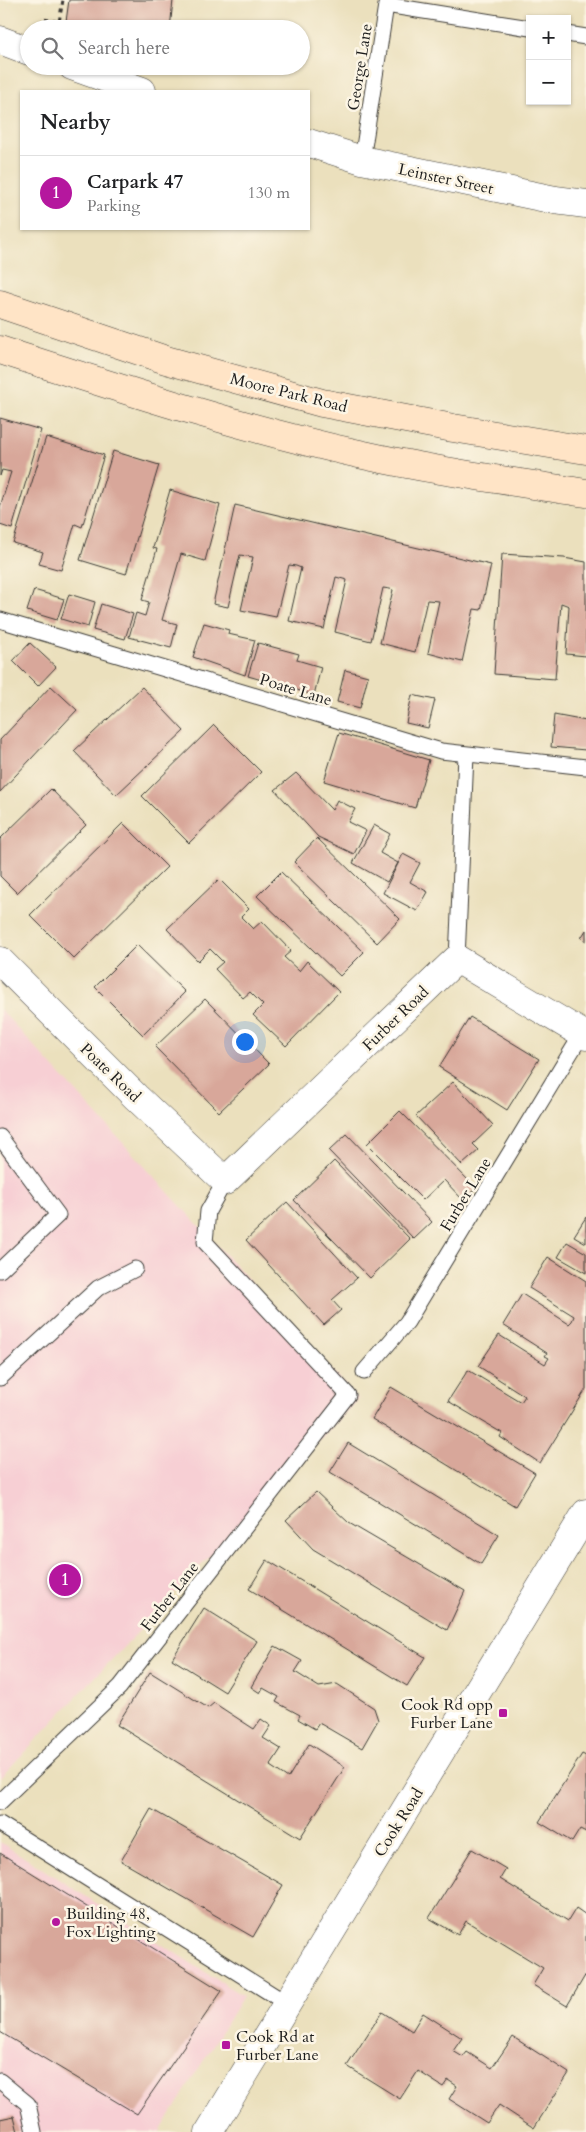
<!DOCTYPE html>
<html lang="en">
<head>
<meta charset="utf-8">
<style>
	:root { --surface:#fff; --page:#f2f2f2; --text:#202124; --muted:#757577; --line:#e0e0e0; --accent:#b5179e }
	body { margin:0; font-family:Cardo,serif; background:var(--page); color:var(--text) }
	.controls { position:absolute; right:15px; top:15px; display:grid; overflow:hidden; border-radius:0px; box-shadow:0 1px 4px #0004 }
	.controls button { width:45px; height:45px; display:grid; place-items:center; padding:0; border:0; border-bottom:1px solid var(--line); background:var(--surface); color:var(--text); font:25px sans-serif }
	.you { position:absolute; left:244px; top:1041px; width:18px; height:18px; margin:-12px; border:4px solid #fff; border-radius:50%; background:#1a73e8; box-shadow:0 0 0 8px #1a73e833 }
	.badge { display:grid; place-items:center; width:32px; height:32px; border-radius:50%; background:var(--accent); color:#fff; font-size:16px; font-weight:700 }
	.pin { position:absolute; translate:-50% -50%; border:2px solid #fff; box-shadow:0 1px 5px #0006 }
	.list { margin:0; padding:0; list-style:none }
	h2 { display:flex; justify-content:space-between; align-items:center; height:65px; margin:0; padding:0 20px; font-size:21px }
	h2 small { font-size:16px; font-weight:400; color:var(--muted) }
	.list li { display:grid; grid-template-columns:32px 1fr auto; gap:15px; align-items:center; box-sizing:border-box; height:75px; padding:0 20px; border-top:1px solid var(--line) }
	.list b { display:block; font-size:19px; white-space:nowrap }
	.list p { margin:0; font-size:16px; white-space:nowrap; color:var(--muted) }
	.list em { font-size:16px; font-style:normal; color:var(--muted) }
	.icon { flex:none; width:28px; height:28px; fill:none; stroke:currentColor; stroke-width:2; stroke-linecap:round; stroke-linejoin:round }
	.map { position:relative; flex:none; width:586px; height:2132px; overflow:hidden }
	.search { position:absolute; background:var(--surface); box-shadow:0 1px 4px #0004; left:20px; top:20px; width:290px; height:55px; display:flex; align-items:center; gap:12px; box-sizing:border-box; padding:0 18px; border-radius:28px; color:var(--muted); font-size:19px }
	.panel { position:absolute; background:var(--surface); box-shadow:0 1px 4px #0004; left:20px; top:90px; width:290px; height:140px; border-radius:0px }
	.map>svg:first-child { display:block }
</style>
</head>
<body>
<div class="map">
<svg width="586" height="2132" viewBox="0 0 586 2132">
	<rect width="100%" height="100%" fill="#fcf5e5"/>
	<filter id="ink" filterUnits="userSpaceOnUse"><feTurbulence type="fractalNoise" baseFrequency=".02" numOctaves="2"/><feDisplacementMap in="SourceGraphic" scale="10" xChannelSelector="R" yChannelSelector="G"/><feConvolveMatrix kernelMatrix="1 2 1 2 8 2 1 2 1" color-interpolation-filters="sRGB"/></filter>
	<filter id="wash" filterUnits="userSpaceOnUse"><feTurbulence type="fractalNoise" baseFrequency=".0096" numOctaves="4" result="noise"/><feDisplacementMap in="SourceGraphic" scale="20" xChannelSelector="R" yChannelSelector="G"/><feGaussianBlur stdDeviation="1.12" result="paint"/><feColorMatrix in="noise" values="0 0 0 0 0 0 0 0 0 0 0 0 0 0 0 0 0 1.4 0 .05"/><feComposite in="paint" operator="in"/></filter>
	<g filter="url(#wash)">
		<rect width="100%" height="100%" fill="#ebe0bd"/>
		<!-- built -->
		<path fill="#f7cfd4" d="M0,1009L358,1399L0,1778Z
			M0,1842L243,1996L160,2132H0Z"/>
		<g id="blocks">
			<!-- building -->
			<path fill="#d8a79a" d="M69,0H173L170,29H65Z
				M0,418L41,430L12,529L0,525V507L11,472L2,470L0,476Z
				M46,437L104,455L82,527L75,524L61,570L39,564L43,552L13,543Z
				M113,451L159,465L126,574L80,560Z
				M170,490L220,505L205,561L181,554L162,620L177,624L171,648L129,637L136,613L145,616L149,602L142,600L157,549L153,548Z
				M235,505L491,565L481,610L474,609L462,662L428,653L439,601L427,600L415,652L380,643L393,590L390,589L383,588L371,641L335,632L347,580L336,577L324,629L289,621L301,568L296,566L289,565L276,617L241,610L253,557L240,555L228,607L213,604Z
				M502,554L564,558L586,562V656L566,654L569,606L561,603L555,679L494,674Z
				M34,590L64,599L57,620L27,611Z
				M69,594L95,602L88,627L61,619Z
				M101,604L133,614L125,639L93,630Z
				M204,623L229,630L228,634L255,640L245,675L193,657Z
				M30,643L56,667L38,686L13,661Z
				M258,643L299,654L297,660L321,667L314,695L248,676Z
				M345,670L368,676L360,708L337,702Z
				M51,686L77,710L0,792V740Z
				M142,687L184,731L116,795L74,751Z
				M412,695L435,700L428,728L406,723Z
				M554,715L586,721V750L551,747Z
				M214,725L261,772L189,843L142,796Z
				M339,733L429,760L415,808L324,781Z
				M296,773L332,810L337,800L355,809L348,822L366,831L354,854L318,837L275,790Z
				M51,789L86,825L17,893L0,876V839Z
				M123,823L167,867L74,959L30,915Z
				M374,825L390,834L380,853L398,863L387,882L353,863Z
				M317,838L400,919L377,943L294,862Z
				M403,854L420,863L410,882L428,892L417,911L383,893Z
				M281,872L364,952L340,976L257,896Z
				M219,879L249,909L241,917L253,929L262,921L291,951L284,957L299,971L307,961L339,992L286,1046L253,1015L263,1005L250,992L243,998L215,969L223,962L210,949L198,961L167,929Z
				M586,930V941L581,938Z
				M137,945L185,992L143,1035L95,987Z
				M205,999L269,1064L219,1112L155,1047Z
				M470,1017L539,1059L507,1110L439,1067Z
				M453,1082L493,1125L473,1144L479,1150L462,1165L416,1116Z
				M400,1111L476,1188L463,1200L444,1180L423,1200L367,1144Z
				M347,1134L432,1222L414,1239L329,1151Z
				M334,1161L410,1239L370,1278L294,1200Z
				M287,1202L357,1278L332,1300L341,1310L324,1325L246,1240Z
				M586,1217V1243L574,1236Z
				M567,1242L586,1253V1273L558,1257Z
				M548,1257L586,1281V1389L540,1463L500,1437L502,1433L448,1401L468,1370L521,1402L525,1396L478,1366L499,1335L545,1364L549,1358L545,1356L547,1353L503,1325L522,1294L569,1324L572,1321L574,1316L529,1288Z
				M391,1387L535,1473L515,1506L372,1419Z
				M348,1443L499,1535L481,1564L330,1472Z
				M316,1492L349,1523L465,1591L447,1630L313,1549L286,1520Z
				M267,1560L425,1657L407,1686L249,1589Z
				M204,1608L257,1641L225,1692L172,1659Z
				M275,1646L302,1661L295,1672L319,1687L337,1684L374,1708L378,1720L362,1748L319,1723L315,1729L298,1719L300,1715L276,1702L279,1697L263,1688L260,1693L251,1687Z
				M150,1672L208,1708L214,1703L254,1729L261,1719L271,1726L263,1738L281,1749L270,1766L288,1778L309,1744L345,1767L300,1838L117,1725Z
				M582,1754L586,1756V1832L580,1829L572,1842L539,1822Z
				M151,1809L283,1885L253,1937L121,1861Z
				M472,1849L506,1869L500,1879L568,1921L576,1908L586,1915V1974L567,2006L533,1985L543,1968L466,1921L458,1935L429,1918Z
				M0,1853L222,1991L137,2114L0,2032Z
				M382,2012L412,2031L423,2013L462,2038L453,2051L463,2057L467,2052L492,2068L513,2037L569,2073L534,2128L499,2105L487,2123L449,2099L457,2086L448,2080L443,2087L418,2071L400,2099L347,2066Z
				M14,2116L18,2132H0V2119Z"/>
		</g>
	</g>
	<g filter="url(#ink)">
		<use href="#blocks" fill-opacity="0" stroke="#3b3934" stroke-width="1"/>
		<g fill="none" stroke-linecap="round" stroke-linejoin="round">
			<!-- service casing -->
			<g stroke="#3b3934" stroke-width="17">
				<path id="service" d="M567,34L586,37
					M362,160L386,5L530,28
					M0,620L441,751L586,767
					M457,959L466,755
					M0,1137L58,1215L0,1270
					M364,1372L407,1322L585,1029
					M0,1378L98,1288L135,1269
					M0,1802L120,1687L348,1395L205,1242L208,1211L225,1181
					M0,1824L286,2003
					M0,2081L28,2104L34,2132"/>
			</g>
			<!-- minor casing -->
			<g stroke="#3b3934" stroke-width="29">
				<path id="minor" d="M0,40L29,51
					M72,66L142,91
					M309,143L362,160L555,200L586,204
					M0,961L136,1097L225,1181L457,959L586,1036
					M209,2132L586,1513"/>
			</g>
			<!-- secondary casing -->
			<g stroke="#3b3934" stroke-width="29">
				<path id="secondary" d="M0,304L166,360L322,403L453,428L586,450
					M0,350C119,388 237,427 359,454C434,471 510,481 586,493"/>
			</g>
			<!-- path -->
			<path stroke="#3b3934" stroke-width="3" stroke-dasharray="4 4" stroke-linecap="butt" d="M43,26L44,19L59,22L63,0"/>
			<!-- service -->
			<use href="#service" stroke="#fff" stroke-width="15"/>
			<!-- minor -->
			<use href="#minor" stroke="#fff" stroke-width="28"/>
			<!-- secondary -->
			<use href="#secondary" stroke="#ffe4c6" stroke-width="28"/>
		</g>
	</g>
	<!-- markers -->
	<g fill="#b5179e" stroke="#fcf5e5" stroke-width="2">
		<rect x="498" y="1708" width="10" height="10" rx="2.5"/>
		<circle cx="56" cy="1922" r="5"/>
		<rect x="221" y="2040" width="10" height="10" rx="2.5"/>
	</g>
	<g text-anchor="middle" stroke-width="5" stroke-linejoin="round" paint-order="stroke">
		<!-- street labels -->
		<g font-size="16" fill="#1c1c1c" stroke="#fcf5e5">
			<text transform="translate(359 67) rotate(-81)" y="6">George Lane</text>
			<text transform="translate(446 178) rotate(12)" y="6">Leinster Street</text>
			<text transform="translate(289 392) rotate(14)" y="6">Moore Park Road</text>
			<text transform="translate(296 689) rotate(17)" y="6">Poate Lane</text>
			<text transform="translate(395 1018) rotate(-44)" y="6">Furber Road</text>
			<text transform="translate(111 1072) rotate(44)" y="6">Poate Road</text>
			<text transform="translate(465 1194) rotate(-59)" y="6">Furber Lane</text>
			<text transform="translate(169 1596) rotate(-52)" y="6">Furber Lane</text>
			<text transform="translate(398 1822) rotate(-58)" y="6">Cook Road</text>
		</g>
		<!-- poi labels -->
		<g font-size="16" fill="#1c1c1c" stroke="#fcf5e5" text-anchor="start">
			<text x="493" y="1710" text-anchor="end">Cook Rd opp<tspan x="493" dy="18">Furber Lane</tspan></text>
			<text x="66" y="1919">Building 48,<tspan x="66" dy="18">Fox Lighting</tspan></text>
			<text x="236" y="2042">Cook Rd at<tspan x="236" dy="18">Furber Lane</tspan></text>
		</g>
	</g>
</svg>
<div class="controls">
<button>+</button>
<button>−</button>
</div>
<div class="you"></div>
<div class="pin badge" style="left:65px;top:1580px">1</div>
<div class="search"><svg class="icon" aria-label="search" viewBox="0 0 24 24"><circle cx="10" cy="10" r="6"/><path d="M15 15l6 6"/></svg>Search here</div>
<section class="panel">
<h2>Nearby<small></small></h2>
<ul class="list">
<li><span class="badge">1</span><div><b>Carpark 47</b><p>Parking</p></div><em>130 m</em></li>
</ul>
</section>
</div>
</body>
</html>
